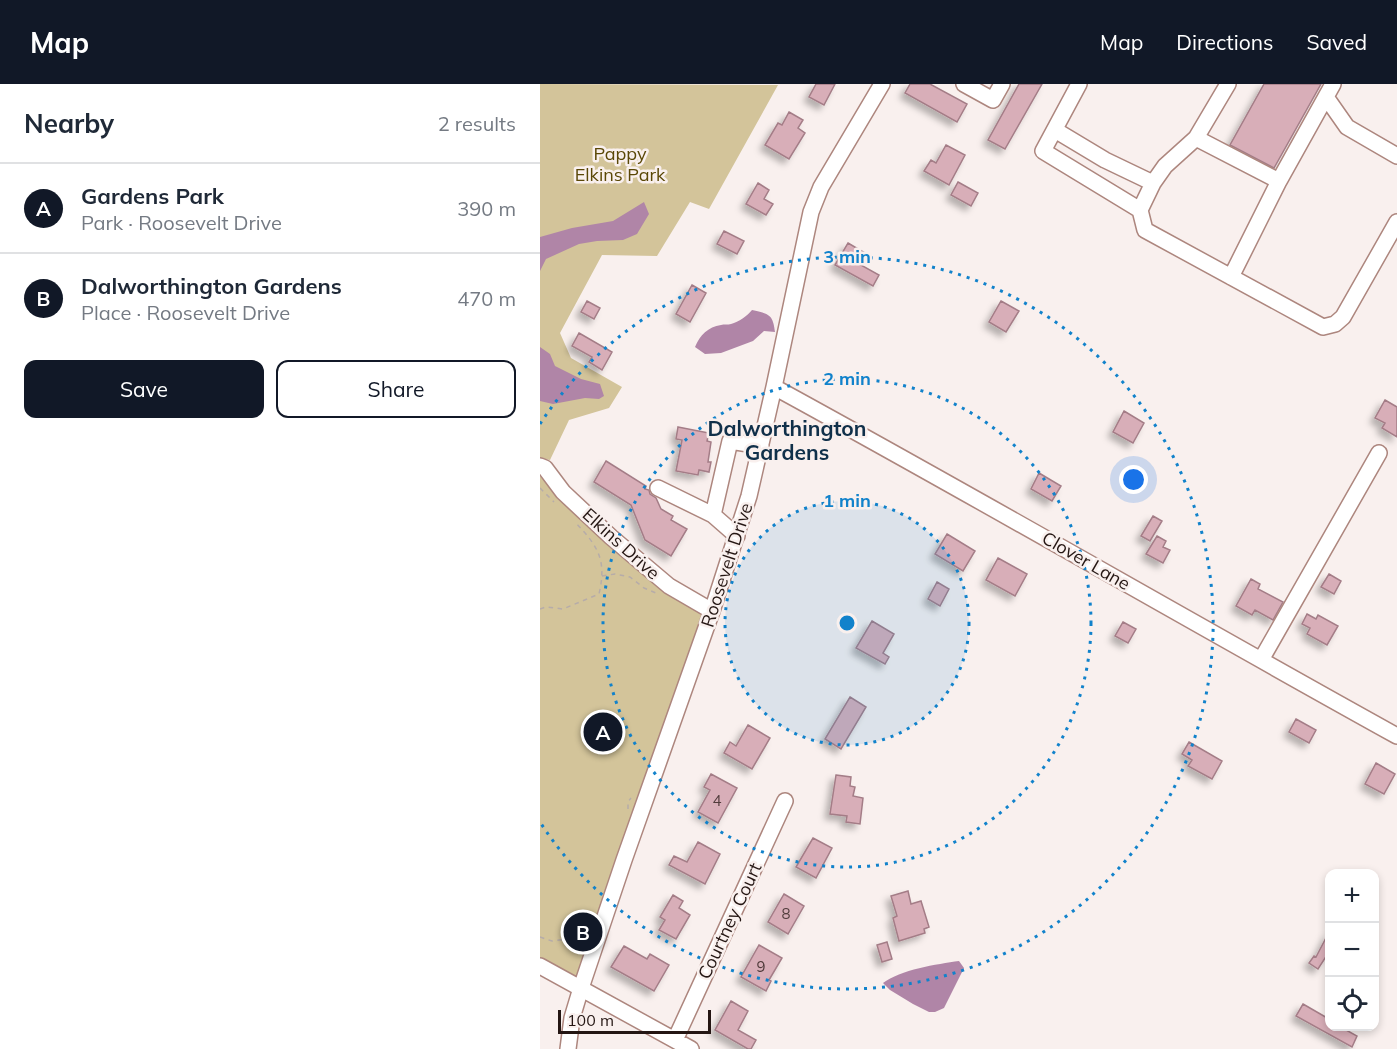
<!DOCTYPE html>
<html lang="en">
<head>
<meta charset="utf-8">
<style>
	:root { --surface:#fff; --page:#f6f6f7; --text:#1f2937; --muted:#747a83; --line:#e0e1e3; --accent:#111827 }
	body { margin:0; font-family:Mulish,sans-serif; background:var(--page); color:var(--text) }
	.controls { position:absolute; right:18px; bottom:18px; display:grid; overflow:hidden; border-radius:12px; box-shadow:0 3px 9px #0003 }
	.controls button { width:54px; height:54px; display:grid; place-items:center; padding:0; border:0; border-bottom:2px solid var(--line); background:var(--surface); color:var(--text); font:30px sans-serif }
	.scale { position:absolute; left:18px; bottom:15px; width:153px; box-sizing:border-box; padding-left:6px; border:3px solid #241613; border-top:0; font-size:16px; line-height:21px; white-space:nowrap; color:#241613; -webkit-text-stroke:4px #f9f0ee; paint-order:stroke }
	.you { position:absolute; left:594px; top:396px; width:21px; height:21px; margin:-15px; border:4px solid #fff; border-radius:50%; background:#1a73e8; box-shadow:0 0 0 9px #1a73e833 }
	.badge { display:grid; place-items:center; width:39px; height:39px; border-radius:50%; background:var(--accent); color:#fff; font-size:20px; font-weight:700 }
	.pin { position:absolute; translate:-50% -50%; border:3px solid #fff; box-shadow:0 2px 6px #0006 }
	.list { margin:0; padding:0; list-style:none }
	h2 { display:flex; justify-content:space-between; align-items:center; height:78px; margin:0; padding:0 24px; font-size:26px }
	h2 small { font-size:20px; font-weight:400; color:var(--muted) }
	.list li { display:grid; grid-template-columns:39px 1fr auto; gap:18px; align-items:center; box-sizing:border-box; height:90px; padding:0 24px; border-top:2px solid var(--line) }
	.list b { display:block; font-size:22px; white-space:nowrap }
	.list p { margin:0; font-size:20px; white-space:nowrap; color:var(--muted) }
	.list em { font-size:20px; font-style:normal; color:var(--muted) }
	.actions { display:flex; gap:12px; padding:18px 24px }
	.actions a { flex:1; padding:14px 0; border:2px solid var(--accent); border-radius:12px; text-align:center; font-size:21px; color:var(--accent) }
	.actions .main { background:var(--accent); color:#fff }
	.icon { flex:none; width:33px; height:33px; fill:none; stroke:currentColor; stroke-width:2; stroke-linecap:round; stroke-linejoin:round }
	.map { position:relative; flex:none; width:857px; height:965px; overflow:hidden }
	header { display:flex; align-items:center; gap:36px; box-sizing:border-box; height:84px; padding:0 30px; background:var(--accent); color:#fff }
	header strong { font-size:28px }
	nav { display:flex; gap:33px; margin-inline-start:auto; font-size:21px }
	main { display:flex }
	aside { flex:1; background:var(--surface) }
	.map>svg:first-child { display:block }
</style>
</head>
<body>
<header>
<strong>Map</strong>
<nav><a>Map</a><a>Directions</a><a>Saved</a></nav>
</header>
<main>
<aside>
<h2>Nearby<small>2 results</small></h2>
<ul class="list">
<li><span class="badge">A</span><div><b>Gardens Park</b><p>Park · Roosevelt Drive</p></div><em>390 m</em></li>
<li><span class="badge">B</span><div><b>Dalworthington Gardens</b><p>Place · Roosevelt Drive</p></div><em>470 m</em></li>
</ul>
<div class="actions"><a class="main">Save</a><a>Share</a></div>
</aside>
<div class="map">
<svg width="857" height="965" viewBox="0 0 857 965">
	<defs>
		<filter id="shadow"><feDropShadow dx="-5" dy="5" stdDeviation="3" flood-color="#0004"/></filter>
	</defs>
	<rect width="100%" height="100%" fill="#f9f0ee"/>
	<!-- green -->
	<path fill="#d3c49a" d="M0,0L238,1L169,125L150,118L117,172L62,171L20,249L31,274L82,303L69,324L29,336L10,376L0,374Z
		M0,392L18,412L167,529L37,902L0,881Z"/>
	<!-- water -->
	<path fill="#b085a7" d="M104,118L109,130L97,150L83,156L57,157L39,160L6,175L0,187V153L32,144L73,137Z
		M212,226C229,230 233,230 235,248L224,247L213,257L181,269L165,270L155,263C160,251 168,243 181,241C184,240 188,241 191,240C199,238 207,232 212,226Z
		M0,263L10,270L15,282L41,295L60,300L64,312L59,315L45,314L13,320L0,317Z
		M419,877L424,884L404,924L395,928H389L373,920L350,906L343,899C360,886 397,880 419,877Z"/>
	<!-- building -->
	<path fill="#d8aeb8" stroke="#a47d87" stroke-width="1.5" filter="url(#shadow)" d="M276,0H295L284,21L269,13Z
		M370,0H390L427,20L417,38L365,9Z
		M479,0H502L465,65L448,56Z
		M724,0H781L734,84L690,61Z
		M249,28L263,36L258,44L265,49L249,75L225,61L238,39L242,41Z
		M406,61L425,71L409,101L384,87L391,76L396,79Z
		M418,98L438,109L431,122L411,111Z
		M218,99L229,106L224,115L233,120L226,131L206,120Z
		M184,147L204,157L197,170L177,160Z
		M308,159L325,169L319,180L339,191L333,202L295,181Z
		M152,201L166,209L150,238L136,230Z
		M47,217L60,224L54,235L41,228Z
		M461,217L479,227L466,248L449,238Z
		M39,249L72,268L62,286L49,278L52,273L32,262Z
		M845,316L857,323V353L842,344L845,339L835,334Z
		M584,327L604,339L593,359L573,348Z
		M138,343L169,349L167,357L171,358L168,378H171L169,388L159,386L158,391L136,387L142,356L136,355Z
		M66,377L106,402L105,405L109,406L110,410L116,414L121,425L133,432L131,436L147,445L131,472L105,456L91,421L54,398Z
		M499,389L521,402L512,417L491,405Z
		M613,432L622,437L610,457L601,452Z
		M407,450L435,467L423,487L395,470Z
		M617,452L626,457L623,463L630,466L623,479L606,470Z
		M458,474L487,490L475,512L446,496Z
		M789,490L801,497L794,510L781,503Z
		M711,495L720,500L718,505L743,518L733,536L715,526L712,531L696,522Z
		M397,498L409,505L400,522L388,515Z
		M767,530L776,535L778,531L798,542L787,561L767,550L770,544L762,540Z
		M332,537L354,550L343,569L349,573L345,580L316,564Z
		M583,538L596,545L588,559L575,552Z
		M310,613L326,623L301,665L285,655Z
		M756,635L776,646L769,659L749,648Z
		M208,641L230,654L212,685L184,669L190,658L196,662Z
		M649,658L682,677L672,695L648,682L652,676L642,670Z
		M836,679L855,690L844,710L825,700Z
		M171,690L197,704L178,739L158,728L170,706L164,703Z
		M296,691L311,693L310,702L315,703L313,712L323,714L320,740L306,738L307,732L290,730Z
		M273,754L292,764L276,794L256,783Z
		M158,758L180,770L165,800L129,781L134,772L147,778Z
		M368,807L371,820L381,817L389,843L384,845L385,849L359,857L353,834L357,832L351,812Z
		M244,810L264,822L248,850L228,838Z
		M133,811L143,817L139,824L150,831L136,855L119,846L125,836L120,833Z
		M789,848V868L778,885L769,879L774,872L776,873Z
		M347,858L352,875L342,878L337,861Z
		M219,861L242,874L229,896L231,897L226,907L201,893Z
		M84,862L107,875L110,870L129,881L114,907L71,883Z
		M191,917L208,927L198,946L216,956L211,965H208L175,946Z
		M763,920L789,935V942H799L817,952L812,963L756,932Z"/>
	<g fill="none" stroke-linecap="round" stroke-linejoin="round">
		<!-- minor casing -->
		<g stroke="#ad867e" stroke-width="18">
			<path id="minor" d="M424,0L453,16L462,0
				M539,0L503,67L600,126L605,146L783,243L795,240L803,233L857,138
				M688,0L656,54L739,97L793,0
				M786,13L807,43L857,72
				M515,46L565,76L613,99
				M600,126L613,99L625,82L656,54
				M691,193L739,97
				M234,303C443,417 649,537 857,652
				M0,382L5,384L23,408L71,453L129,502L172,527
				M118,404L173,431L190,357L221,362
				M173,431L197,452
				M721,576L839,369
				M0,882L151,965
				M135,956L245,717
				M28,965L32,934L41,904L84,776L172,527L209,412L234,303L271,128L281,103L342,0"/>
		</g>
		<!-- path -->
		<path stroke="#b6aca9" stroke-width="1.5" stroke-dasharray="4.5 4.5" stroke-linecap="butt" d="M0,404L14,418
			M62,492L75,490L90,493L104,504L116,509
			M0,525L6,523L23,525L59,510C67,476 58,462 35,438
			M88,725V718L91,714
			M0,853L12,857L44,853"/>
		<!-- minor -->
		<use href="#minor" stroke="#fff" stroke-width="15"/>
	</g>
	<!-- distance rings -->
	<circle cx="307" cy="539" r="122" fill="#1182cb" fill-opacity=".12"/>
	<g fill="none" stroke="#1182cb" stroke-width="3" stroke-dasharray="3 6">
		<circle cx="307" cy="539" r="122"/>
		<circle cx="307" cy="539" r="244"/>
		<path d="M0 340A366 366 0 1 1 0 738"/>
	</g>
	<g text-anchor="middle" stroke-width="5" stroke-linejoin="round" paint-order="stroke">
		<!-- number labels -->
		<g font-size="15" fill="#513c3c">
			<text x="177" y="722">4</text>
			<text x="246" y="835">8</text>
			<text x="221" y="888">9</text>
		</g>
		<!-- park labels -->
		<g font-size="18" fill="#5a4706" stroke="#f9f0ee">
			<text x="80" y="76">Pappy<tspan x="80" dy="21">Elkins Park</tspan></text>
		</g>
		<!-- street labels -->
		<g font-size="18" fill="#241613" stroke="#f9f0ee">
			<text transform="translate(81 460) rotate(42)" y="6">Elkins Drive</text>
			<text transform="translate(546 477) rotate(30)" y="6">Clover Lane</text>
			<text transform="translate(187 481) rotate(-72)" y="6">Roosevelt Drive</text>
			<text transform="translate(190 837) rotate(-65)" y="6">Courtney Court</text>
		</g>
		<!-- quarter labels -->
		<g font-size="21" font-weight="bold" fill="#10304a" stroke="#f9f0ee">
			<text x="247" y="352">Dalworthington<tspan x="247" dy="24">Gardens</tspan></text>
		</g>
	</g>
	<circle cx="307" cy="539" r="9" fill="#1182cb" stroke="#f9f0ee" stroke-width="3"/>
	<g font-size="18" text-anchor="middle" font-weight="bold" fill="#1182cb" stroke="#f9f0ee" stroke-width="5" stroke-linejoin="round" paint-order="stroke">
		<text x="307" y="179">3 min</text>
		<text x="307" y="301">2 min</text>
		<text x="307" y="423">1 min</text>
	</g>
</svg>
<div class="controls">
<button>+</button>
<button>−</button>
<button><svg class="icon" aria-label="locate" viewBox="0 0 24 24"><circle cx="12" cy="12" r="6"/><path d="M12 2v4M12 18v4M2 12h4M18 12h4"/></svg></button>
</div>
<div class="scale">100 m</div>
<div class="you"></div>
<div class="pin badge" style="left:63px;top:648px">A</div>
<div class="pin badge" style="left:43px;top:848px">B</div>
</div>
</main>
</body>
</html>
